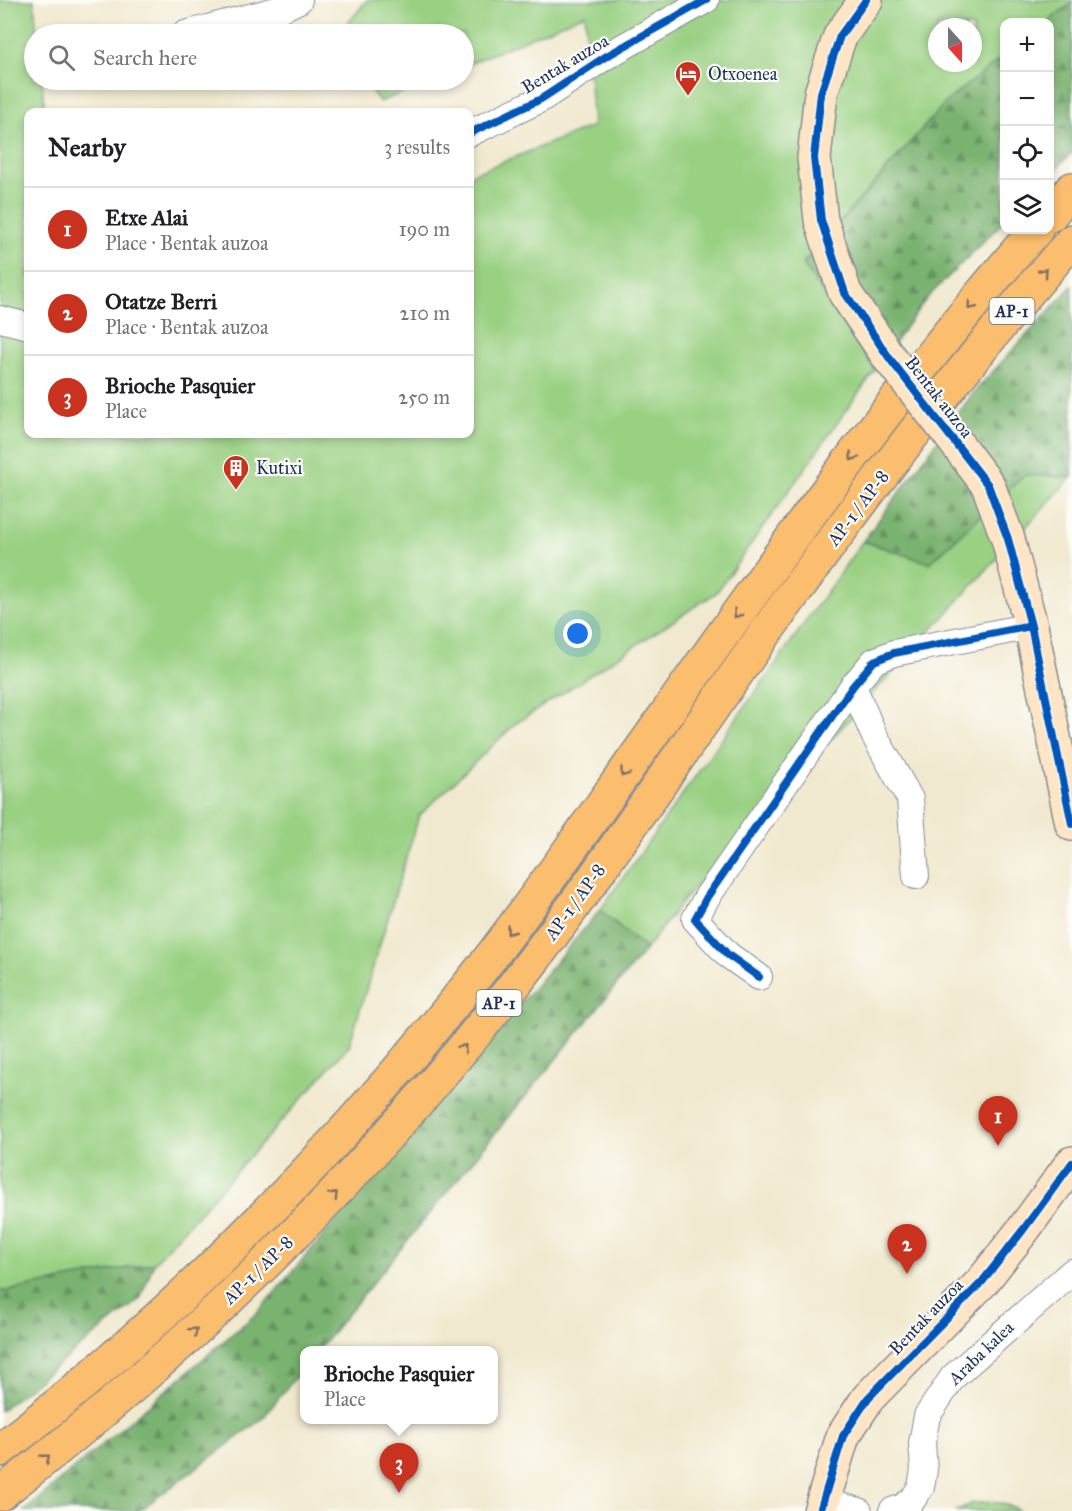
<!DOCTYPE html>
<html lang="en">
<head>
<meta charset="utf-8">
<style>
	:root { --surface:#fff; --page:#f6f6f6; --text:#202124; --muted:#757577; --line:#e0e0e0; --accent:#c8321e }
	body { margin:0; font-family:"IM FELL Great Primer",serif; background:var(--page); color:var(--text) }
	.controls { position:absolute; right:18px; top:18px; display:grid; overflow:hidden; border-radius:12px; box-shadow:0 3px 9px #0003 }
	.controls button { width:54px; height:54px; display:grid; place-items:center; padding:0; border:0; border-bottom:2px solid var(--line); background:var(--surface); color:var(--text); font:30px sans-serif }
	.compass { position:absolute; left:928px; top:18px; width:54px; height:54px; border-radius:50%; background:var(--surface); box-shadow:0 3px 9px #0003; rotate:159deg }
	.you { position:absolute; left:578px; top:634px; width:21px; height:21px; margin:-15px; border:4px solid #fff; border-radius:50%; background:#1a73e8; box-shadow:0 0 0 9px #1a73e833 }
	.badge { display:grid; place-items:center; width:39px; height:39px; border-radius:50%; background:var(--accent); color:#fff; font-size:20px; font-weight:700 }
	.pin { position:absolute; translate:-50% -50px; filter:drop-shadow(0 2px 3px #0008) }
	.pin::after { content:''; position:absolute; top:32px; width:21px; height:18px; background:inherit; clip-path:polygon(0 0,100% 0,50% 100%) }
	.popup { position:absolute; left:300px; top:1346px; width:198px; height:78px; box-sizing:border-box; display:grid; place-content:center; border-radius:12px; background:var(--surface); filter:drop-shadow(0 2px 4px #0005); font-size:20px; white-space:nowrap; color:var(--muted) }
	.popup b { font-size:22px; color:var(--text) }
	.popup::after { content:''; position:absolute; left:50%; top:100%; margin-left:-12px; border:12px solid transparent; border-top-color:var(--surface) }
	.list { margin:0; padding:0; list-style:none }
	h2 { display:flex; justify-content:space-between; align-items:center; height:78px; margin:0; padding:0 24px; font-size:26px }
	h2 small { font-size:20px; font-weight:400; color:var(--muted) }
	.list li { display:grid; grid-template-columns:39px 1fr auto; gap:18px; align-items:center; box-sizing:border-box; height:84px; padding:0 24px; border-top:2px solid var(--line) }
	.list b { display:block; font-size:22px; white-space:nowrap }
	.list p { margin:0; font-size:20px; white-space:nowrap; color:var(--muted) }
	.list em { font-size:20px; font-style:normal; color:var(--muted) }
	.icon { flex:none; width:33px; height:33px; fill:none; stroke:currentColor; stroke-width:2; stroke-linecap:round; stroke-linejoin:round }
	.map { position:relative; flex:none; width:1072px; height:1511px; overflow:hidden }
	.search { position:absolute; background:var(--surface); box-shadow:0 3px 9px #0003; left:24px; top:24px; width:450px; height:66px; display:flex; align-items:center; gap:15px; box-sizing:border-box; padding:0 21px; border-radius:33px; color:var(--muted); font-size:22px }
	.panel { position:absolute; background:var(--surface); box-shadow:0 3px 9px #0003; left:24px; top:108px; width:450px; height:330px; border-radius:12px }
	.map>svg:first-child { display:block }
</style>
</head>
<body>
<div class="map">
<svg width="1072" height="1511" viewBox="0 0 1072 1511">
	<defs>
		<pattern id="forest-firs" width="22" height="20" patternUnits="userSpaceOnUse" patternTransform="scale(1.5)"><rect width="22" height="20" fill="#7ab270"/><path d="M5 1l3.5 6h-7zM16 11l3.5 6h-7z" fill="#63915f"/></pattern>
		<pattern id="park-crowns" width="20" height="18" patternUnits="userSpaceOnUse" patternTransform="scale(1.5)"><rect width="20" height="18" fill="#99d082"/><path d="M2 6a3 3 0 1 1 6 0M12 15a3 3 0 1 1 6 0" fill="none" stroke="#83b373"/></pattern>
	</defs>
	<rect width="100%" height="100%" fill="#fdfcf7"/>
	<filter id="ink" filterUnits="userSpaceOnUse"><feTurbulence type="fractalNoise" baseFrequency=".0167" numOctaves="2"/><feDisplacementMap in="SourceGraphic" scale="12" xChannelSelector="R" yChannelSelector="G"/><feConvolveMatrix kernelMatrix="1 2 1 2 8 2 1 2 1" color-interpolation-filters="sRGB"/></filter>
	<filter id="wash" filterUnits="userSpaceOnUse"><feTurbulence type="fractalNoise" baseFrequency=".008" numOctaves="4" result="noise"/><feDisplacementMap in="SourceGraphic" scale="24" xChannelSelector="R" yChannelSelector="G"/><feGaussianBlur stdDeviation="1.35" result="paint"/><feColorMatrix in="noise" values="0 0 0 0 0 0 0 0 0 0 0 0 0 0 0 0 0 1.4 0 .05"/><feComposite in="paint" operator="in"/></filter>
	<g filter="url(#wash)">
		<rect width="100%" height="100%" fill="#f1e9cf"/>
		<!-- grass -->
		<path fill="#99d082" stroke="#5a8070" stroke-width="1.5" fill-rule="evenodd" d="M0,0H34L37,34H34V80H42L45,112H28V434H470V175L593,126L585,14L464,66V34H339L367,0H1072V3L1047,22H1004V56L947,101L803,263L875,370L716,593L515,724L419,816L349,1046L154,1263L0,1292ZM937,27H973V63H937Z
			M362,80H432L380,102Z
			M1025,475L1071,478L685,898L646,949L600,910L863,541L930,563Z"/>
		<!-- forest -->
		<path fill="url(#forest-firs)" stroke="#4a7067" stroke-width="1.5" d="M1072,3V153L1050,175V22H1047Z
			M1004,56V221L926,299L875,370L803,264L947,101Z
			M1072,286V477L1024,475L930,563L863,541L974,392Z
			M600,910L646,949L318,1350H304V1367L262,1419L139,1511H24L258,1312Z
			M154,1263L140,1299L0,1411V1292Z"/>
		<!-- park -->
		<path fill="url(#park-crowns)" stroke="#5a8070" stroke-width="1.5" d="M994,1502L1014,1507L1019,1511H955L973,1503Z"/>
	</g>
	<g filter="url(#ink)">
		<g fill="none" stroke-linecap="round" stroke-linejoin="round">
			<!-- street casing -->
			<g stroke="#868c96" stroke-width="28">
				<path id="street" d="M185,34L280,9L299,0
					M470,133L541,99L605,57L706,0
					M0,319L28,326
					M853,686L874,735L910,799L916,876
					M759,977L728,955L695,919L707,897L853,686L874,661L894,653L1031,626
					M822,1501L859,1511
					M892,1511L903,1507L913,1499L921,1487L924,1470L922,1443L927,1416L953,1377L1072,1272"/>
			</g>
			<!-- secondary casing -->
			<g stroke="#868c96" stroke-width="36">
				<path id="secondary" d="M866,0L840,36L821,93L814,158L821,220L845,293L890,359
					M950,435L988,485L1008,539L1031,626L1072,824
					M820,1511L843,1436L868,1398L982,1282L1023,1230L1072,1163"/>
			</g>
			<!-- highway casing -->
			<g stroke="#868c96" stroke-width="36">
				<path id="highway" d="M1050,215L1072,189
					M0,1450C180,1312 339,1149 479,972C539,896 594,815 650,737C773,563 896,389 1036,230
					M0,1494C190,1348 360,1180 508,993C606,868 691,735 784,607C875,481 969,358 1072,241"/>
			</g>
			<!-- street -->
			<use href="#street" stroke="#fff" stroke-width="26"/>
			<!-- secondary -->
			<use href="#secondary" stroke="#fde5c5" stroke-width="33"/>
			<!-- highway -->
			<use href="#highway" stroke="#fbbd6e" stroke-width="33"/>
			<!-- secondary-bridge casing -->
			<g stroke="#868c96" stroke-width="36" stroke-linecap="butt">
				<path id="secondary-bridge" d="M890,359L950,435"/>
			</g>
			<!-- secondary-bridge -->
			<use href="#secondary-bridge" stroke="#fde5c5" stroke-width="33"/>
			<!-- cycleway casing -->
			<g stroke="#fdfcf7" stroke-width="11">
				<path id="cycleway" d="M866,0L840,36L821,93L814,158L821,220L845,293L890,359L988,485L1008,539L1031,626L1072,824
					M470,133L541,99L605,57L706,0
					M759,977L728,955L695,919L707,897L853,686L874,661L894,653L1031,626
					M820,1511L843,1436L868,1398L982,1282L1023,1230L1072,1163"/>
			</g>
			<!-- cycleway -->
			<use href="#cycleway" stroke="#0057b8" stroke-width="8"/>
		</g>
		<!-- one-way arrows -->
		<defs><path id="oneway-chevron" d="M-2-3.5L2.5 0L-2 3.5" fill="none" stroke-width="1.6" stroke-linecap="round" stroke-linejoin="round" transform="scale(1.5)"/></defs>
		<g stroke="#806f65">
			<use href="#oneway-chevron" transform="translate(1044 272) rotate(-49)"/>
			<use href="#oneway-chevron" transform="translate(971 306) rotate(130)"/>
			<use href="#oneway-chevron" transform="translate(853 457) rotate(127)"/>
			<use href="#oneway-chevron" transform="translate(737 614) rotate(125)"/>
			<use href="#oneway-chevron" transform="translate(624 773) rotate(125)"/>
			<use href="#oneway-chevron" transform="translate(510 931) rotate(127)"/>
			<use href="#oneway-chevron" transform="translate(463 1048) rotate(-51)"/>
			<use href="#oneway-chevron" transform="translate(334 1195) rotate(-47)"/>
			<use href="#oneway-chevron" transform="translate(194 1331) rotate(-43)"/>
			<use href="#oneway-chevron" transform="translate(46 1458) rotate(-39)"/>
		</g>
	</g>
	<!-- icons -->
	<defs>
		<g id="hotel-pin" transform="scale(1.35)"><path d="M0 17L-7.5 6A9.5 9.5 0 1 1 7.5 6Z" fill="#c8321e" stroke="#fdfcf7"/><path d="M-6-4.5h1.5V1H6V5H4.5V3h-9V5H-6ZM-4 0a1.8 1.8 0 1 1 3.6 0ZM.5 0V-2.5h3Q6-2.5 6 0Z" fill="#fff"/></g>
		<g id="building-pin" transform="scale(1.35)"><path d="M0 17L-7.5 6A9.5 9.5 0 1 1 7.5 6Z" fill="#c8321e" stroke="#fdfcf7"/><path d="M-4-6H4V6H1V3H-1V6H-4ZM-2.5-4.3h1.7v1.8h-1.7ZM.8-4.3h1.7v1.8H.8ZM-2.5-1h1.7V.8h-1.7ZM.8-1h1.7V.8H.8Z" fill="#fff"/></g>
	</defs>
	<g fill-rule="evenodd">
		<use href="#hotel-pin" x="688" y="74"/>
		<use href="#building-pin" x="236" y="468"/>
	</g>
	<g text-anchor="middle" stroke-width="4.5" stroke-linejoin="round" paint-order="stroke">
		<!-- shield labels -->
		<g fill="#fdfcf7" stroke="#5f6c8c" stroke-width="1.5">
			<rect x="989.5" y="298" width="45" height="26" rx="4.5"/>
			<rect x="476.5" y="990" width="45" height="26" rx="4.5"/>
		</g>
		<g font-size="16" font-weight="bold" fill="#1b2f5e">
			<text x="1012" y="317">AP-1</text>
			<text x="499" y="1009">AP-1</text>
		</g>
		<!-- street labels -->
		<g font-size="18" fill="#1b2f5e" stroke="#fdfcf7">
			<text transform="translate(565 64) rotate(-31)" y="6">Bentak auzoa</text>
			<text transform="translate(939 397) rotate(52)" y="6">Bentak auzoa</text>
			<text transform="translate(858 508) rotate(-53)" y="6">AP-1 / AP-8</text>
			<text transform="translate(575 902) rotate(-54)" y="6">AP-1 / AP-8</text>
			<text transform="translate(258 1270) rotate(-44)" y="6">AP-1 / AP-8</text>
			<text transform="translate(926 1317) rotate(-46)" y="6">Bentak auzoa</text>
			<text transform="translate(981 1353) rotate(-44)" y="6">Araba kalea</text>
		</g>
		<!-- poi labels -->
		<g font-size="18" fill="#1b2f5e" stroke="#fdfcf7" text-anchor="start">
			<text x="708" y="80">Otxoenea</text>
			<text x="256" y="474">Kutixi</text>
		</g>
	</g>
</svg>
<div class="controls">
<button>+</button>
<button>−</button>
<button><svg class="icon" aria-label="locate" viewBox="0 0 24 24"><circle cx="12" cy="12" r="6"/><path d="M12 2v4M12 18v4M2 12h4M18 12h4"/></svg></button>
<button><svg class="icon" aria-label="layers" viewBox="0 0 24 24"><path d="M12 4l9 5-9 5-9-5zM3 14l9 5 9-5"/></svg></button>
</div>
<svg class="compass" viewBox="-18 -18 36 36"><path d="M0-13l5 13h-10z" fill="#e53935"/><path d="M0 13l5-13h-10z" fill="#757577"/></svg>
<div class="you"></div>
<div class="pin badge" style="left:998px;top:1146px">1</div>
<div class="pin badge" style="left:907px;top:1274px">2</div>
<div class="pin badge" style="left:399px;top:1493px">3</div>
<div class="popup"><b>Brioche Pasquier</b>Place</div>
<div class="search"><svg class="icon" aria-label="search" viewBox="0 0 24 24"><circle cx="10" cy="10" r="6"/><path d="M15 15l6 6"/></svg>Search here</div>
<section class="panel">
<h2>Nearby<small>3 results</small></h2>
<ul class="list">
<li><span class="badge">1</span><div><b>Etxe Alai</b><p>Place · Bentak auzoa</p></div><em>190 m</em></li>
<li><span class="badge">2</span><div><b>Otatze Berri</b><p>Place · Bentak auzoa</p></div><em>210 m</em></li>
<li><span class="badge">3</span><div><b>Brioche Pasquier</b><p>Place</p></div><em>250 m</em></li>
</ul>
</section>
</div>
</body>
</html>
